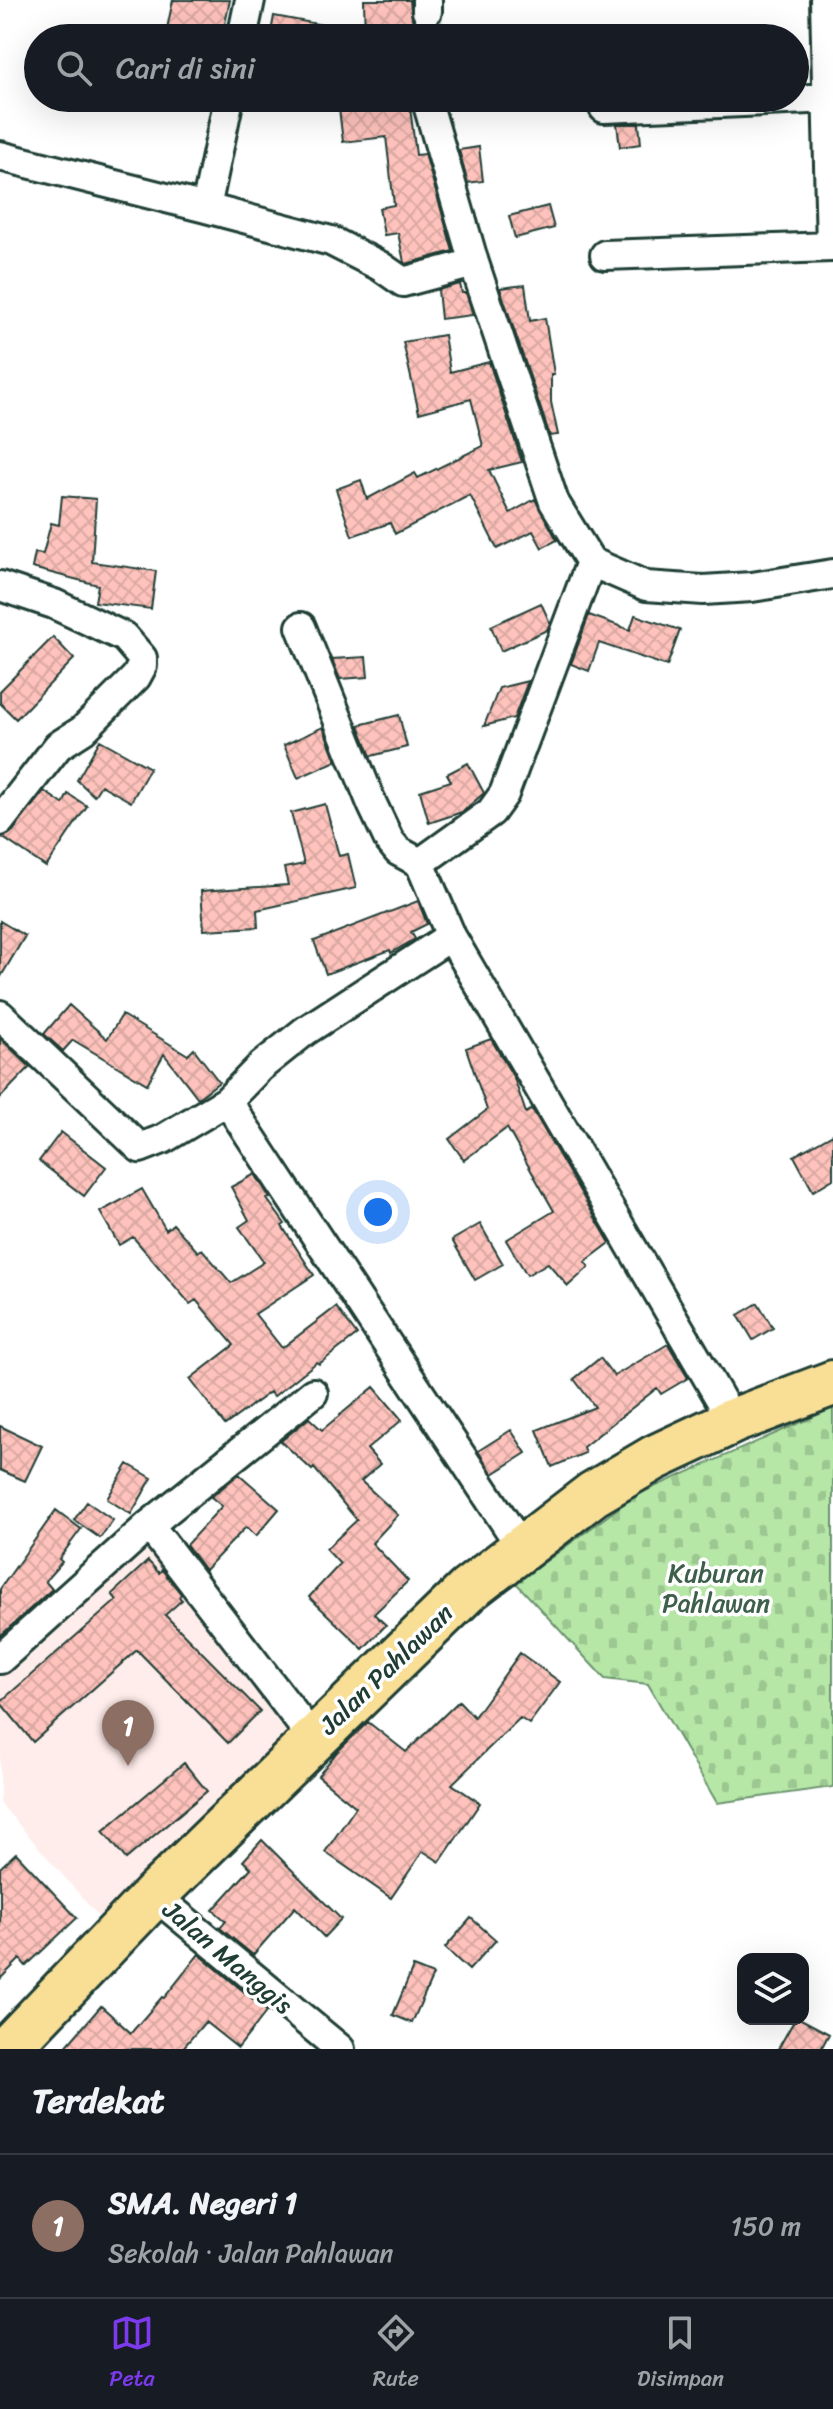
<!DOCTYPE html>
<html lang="id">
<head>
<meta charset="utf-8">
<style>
	:root { --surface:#171b24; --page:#242831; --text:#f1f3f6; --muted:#9ea1a6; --line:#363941; --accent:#7c3aed }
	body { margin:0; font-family:Sriracha,sans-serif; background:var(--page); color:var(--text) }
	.controls { position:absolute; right:24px; bottom:24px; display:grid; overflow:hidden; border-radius:16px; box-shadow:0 8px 32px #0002 }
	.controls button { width:72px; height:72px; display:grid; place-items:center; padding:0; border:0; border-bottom:2px solid var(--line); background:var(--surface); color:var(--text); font:40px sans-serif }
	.you { position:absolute; left:378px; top:1212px; width:28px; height:28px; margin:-20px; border:6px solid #fff; border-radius:50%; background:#1a73e8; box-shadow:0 0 0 12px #1a73e833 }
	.badge { display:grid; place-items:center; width:52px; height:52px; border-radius:50%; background:var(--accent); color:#fff; font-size:26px; font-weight:700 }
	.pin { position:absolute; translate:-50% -66px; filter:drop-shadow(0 2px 4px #0008) }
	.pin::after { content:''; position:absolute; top:42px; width:28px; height:24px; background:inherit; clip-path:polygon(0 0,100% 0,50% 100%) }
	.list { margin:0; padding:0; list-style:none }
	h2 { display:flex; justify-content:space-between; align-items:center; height:104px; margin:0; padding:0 32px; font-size:34px }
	h2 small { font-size:26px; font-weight:400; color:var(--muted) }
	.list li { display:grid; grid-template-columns:52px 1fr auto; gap:24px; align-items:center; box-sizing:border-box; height:144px; padding:0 32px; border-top:2px solid var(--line) }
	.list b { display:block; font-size:30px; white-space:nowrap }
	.list p { margin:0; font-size:26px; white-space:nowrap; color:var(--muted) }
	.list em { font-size:26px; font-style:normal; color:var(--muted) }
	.icon { flex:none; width:44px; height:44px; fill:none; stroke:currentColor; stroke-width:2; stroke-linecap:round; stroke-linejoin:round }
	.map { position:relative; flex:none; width:833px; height:2049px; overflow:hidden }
	.search { position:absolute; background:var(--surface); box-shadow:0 8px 32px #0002; left:24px; right:24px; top:24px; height:88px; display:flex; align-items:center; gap:20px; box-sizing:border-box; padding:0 28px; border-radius:44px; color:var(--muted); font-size:30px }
	.sheet { height:248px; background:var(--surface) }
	nav { display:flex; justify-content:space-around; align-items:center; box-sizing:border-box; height:112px; border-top:2px solid var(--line); background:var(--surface); font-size:22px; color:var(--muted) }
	nav a { display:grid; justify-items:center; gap:4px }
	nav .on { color:var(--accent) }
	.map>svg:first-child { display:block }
</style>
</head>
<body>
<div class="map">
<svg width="833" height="2049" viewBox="0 0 833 2049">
	<defs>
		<pattern id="cemetery-stones" width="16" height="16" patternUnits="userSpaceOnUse" patternTransform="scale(2)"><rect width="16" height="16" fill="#b6e7a7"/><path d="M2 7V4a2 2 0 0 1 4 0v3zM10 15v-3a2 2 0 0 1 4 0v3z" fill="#9cc790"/></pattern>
		<pattern id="building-cross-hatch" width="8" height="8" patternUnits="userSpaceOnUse" patternTransform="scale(2)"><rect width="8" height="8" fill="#ffc2bc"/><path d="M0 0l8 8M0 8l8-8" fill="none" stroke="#daa8a2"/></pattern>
	</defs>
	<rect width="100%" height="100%" fill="#fff"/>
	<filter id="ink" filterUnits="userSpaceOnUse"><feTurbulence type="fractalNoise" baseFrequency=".0125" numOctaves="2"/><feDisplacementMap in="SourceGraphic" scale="16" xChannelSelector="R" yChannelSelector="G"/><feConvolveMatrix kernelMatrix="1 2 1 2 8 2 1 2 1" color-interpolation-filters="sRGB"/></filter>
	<g filter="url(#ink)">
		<!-- built -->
		<path fill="#ffedeb" d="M145,1543L295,1729L99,1917L0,1803V1667Z"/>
		<!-- cemetery -->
		<path fill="url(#cemetery-stones)" stroke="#6a926e" stroke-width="2" d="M833,1408V1787L717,1803L648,1684L605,1679L516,1583L636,1495Z"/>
		<!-- building -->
		<path fill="url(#building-cross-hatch)" stroke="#1f3d34" stroke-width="2" d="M173,0H230L222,38H165Z
			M364,0H410L412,19L424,27L425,38H365Z
			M274,16L334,27L333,38H270Z
			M355,98H400L401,108L410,107L416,155L425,154L453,251L406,264L404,262L398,233L384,235L379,208L394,205L386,137L343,142L338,100Z
			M617,124H639L641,144L620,147Z
			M479,147L483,181L468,183L459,150Z
			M548,206L554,228L515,238L509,216Z
			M460,284L462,293H466L473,315L441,319L438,290Z
			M525,285L530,321L545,318L554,374H551V402L558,435L550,436L500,288Z
			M444,335L450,372L489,362L522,462L489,470L510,513L535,499L557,540L542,548L533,531L497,549L470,495L395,534L390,523L352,536L336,489L361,480L367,499L415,473L418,478L483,446L471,399L419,413L403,342Z
			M62,496L96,499L92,562L156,571L151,609L95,602L98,585L32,568L35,553L43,554L51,523L59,525Z
			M541,603L550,623L547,630L501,651L491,626Z
			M589,615L630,630L635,615L680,630L667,666L599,643L589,671L571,664Z
			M53,637L74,659L16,719L0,703V691Z
			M366,657L368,677L340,679L332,659Z
			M528,681L514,718L484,726L499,688Z
			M399,715L407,747L371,756L359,725Z
			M323,727L336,761L298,778L284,745Z
			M100,740L150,768L131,802L101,785L94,796L77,780Z
			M468,763L484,793L462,812L429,823L420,791L451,781L447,774Z
			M44,791L63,804L68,794L87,806L46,867L2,837L13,831Z
			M325,804L339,856L348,854L356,888L257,910L258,927L204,930L201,891L288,885L284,868L304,864L291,813Z
			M418,901L427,924L411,932L415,939L391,953L390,950L326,974L314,941Z
			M0,921L25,936L0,978Z
			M69,1005L107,1039L122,1015L188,1055L194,1049L219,1082L198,1098L164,1054L147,1084L73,1040L63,1051L44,1034Z
			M0,1038L30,1067L0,1098Z
			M491,1039L514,1078L526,1113L532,1109L610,1243L585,1262L589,1267L568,1286L548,1263L527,1275L506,1240L554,1211L507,1128L464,1160L449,1139L487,1110L466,1048Z
			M61,1132L106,1167L84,1196L39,1161Z
			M833,1134V1179L813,1191L794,1156Z
			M255,1174L270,1198L267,1199L285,1224L282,1226L314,1275L255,1314L282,1348L336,1307L357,1335L319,1364L317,1362L273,1397L270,1392L225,1425L190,1379L234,1345L196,1300L190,1304L133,1237L119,1245L100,1212L142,1189L166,1230L173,1224L198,1252L202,1249L231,1283L264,1262L239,1227L249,1220L231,1187Z
			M480,1224L503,1264L475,1280L452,1240Z
			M758,1303L773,1328L753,1340L738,1315Z
			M668,1344L688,1378L661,1394L657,1388L583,1447L585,1453L552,1467L537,1430L595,1407L574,1379L600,1358L614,1376Z
			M374,1387L402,1420L367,1449L380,1464L361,1481L398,1515L372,1543L408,1581L374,1614L386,1625L363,1649L309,1597L340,1564L326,1549L357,1520L314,1468L312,1470L281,1441L309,1418L322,1430Z
			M0,1426L42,1446L25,1481L0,1470Z
			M511,1430L526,1453L493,1474L478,1451Z
			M128,1464L152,1478L131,1514L107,1499Z
			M239,1474L279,1509L256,1536L246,1527L205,1570L186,1545L222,1506L211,1497Z
			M87,1502L113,1520L100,1538L74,1520Z
			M56,1510L81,1529L59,1559L62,1562L45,1581L52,1589L0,1636V1589Z
			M148,1561L159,1573L162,1570L181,1594L179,1597L182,1600L165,1615L260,1711L228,1743L137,1650L33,1742L0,1702L117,1600L112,1594Z
			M520,1653L560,1682L529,1724L520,1718L452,1784L480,1803L440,1862L423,1851L391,1898L325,1852L356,1807L318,1776L337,1752L368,1722L406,1752L459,1701L474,1717Z
			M184,1763L207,1791L126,1859L103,1831Z
			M262,1840L341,1919L324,1937L295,1907L253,1955L220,1928L226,1921L213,1910L251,1868L243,1861Z
			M16,1853L77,1918L26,1966L20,1959L0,1979V1868Z
			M471,1918L496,1940L469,1970L445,1948Z
			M199,1954L267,2011L238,2048L205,2022L182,2049H64L101,2006L131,2033L162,1997L164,1998Z
			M413,1967L433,1975L412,2023L393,2015Z
			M795,2019H801L829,2034L821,2049H778Z"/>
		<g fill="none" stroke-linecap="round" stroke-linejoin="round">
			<!-- street-tunnel -->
			<path stroke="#d2d8d6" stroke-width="28" stroke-dasharray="28 14" stroke-linecap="butt" d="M427,11L431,38"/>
			<!-- street casing -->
			<g stroke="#1f3d34" stroke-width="34">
				<path id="street" d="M427,0V11
					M242,38L250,0
					M229,98L206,208L331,241L380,266L403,282L474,263L554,502L591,562L646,586L703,590L752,587L833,574
					M426,98L474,263
					M604,108L833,98
					M0,156L206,208
					M605,255L831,247L825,0
					M591,562L504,794L491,812L420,863L451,936L733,1421
					M0,586L54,604L124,637L142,658V666L136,677L83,730L58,746L0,821
					M301,627L372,804L389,840L398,851L420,863
					M0,1015L140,1148L163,1139L227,1101L260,1067L305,1031L451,936
					M227,1101L522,1548
					M149,1525L314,1740
					M0,1659L149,1525L313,1393
					M154,1895L340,2049"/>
			</g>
			<!-- primary casing -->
			<g stroke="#1f3d34" stroke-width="50">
				<path id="primary" d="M7,2049L154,1895L468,1590L593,1494L654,1458L733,1421L833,1383"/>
			</g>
			<!-- street -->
			<use href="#street" stroke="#fff" stroke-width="28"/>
			<!-- primary -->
			<use href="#primary" stroke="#f9df96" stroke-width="44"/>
		</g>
	</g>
	<g text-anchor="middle" stroke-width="7" stroke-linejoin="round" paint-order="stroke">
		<!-- park labels -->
		<g font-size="26" fill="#3d5f4b" stroke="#fff">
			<text x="716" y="1582">Kuburan<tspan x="716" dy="30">Pahlawan</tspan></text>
		</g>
		<!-- street labels -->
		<g font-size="26" fill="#1f3d34" stroke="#fff">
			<text transform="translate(386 1669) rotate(-44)" y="9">Jalan Pahlawan</text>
			<text transform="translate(228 1957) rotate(40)" y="9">Jalan Manggis</text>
		</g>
	</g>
</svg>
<div class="controls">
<button><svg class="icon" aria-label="layers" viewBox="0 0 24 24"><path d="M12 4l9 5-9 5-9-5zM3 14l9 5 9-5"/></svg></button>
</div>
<div class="you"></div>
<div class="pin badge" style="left:128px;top:1766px;background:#8d6e63">1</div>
<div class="search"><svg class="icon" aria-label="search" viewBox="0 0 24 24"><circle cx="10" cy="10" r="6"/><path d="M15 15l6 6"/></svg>Cari di sini</div>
</div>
<section class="sheet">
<h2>Terdekat<small></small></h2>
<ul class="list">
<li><span class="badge" style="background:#8d6e63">1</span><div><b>SMA. Negeri 1</b><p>Sekolah · Jalan Pahlawan</p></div><em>150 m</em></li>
</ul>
</section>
<nav>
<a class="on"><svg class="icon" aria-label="map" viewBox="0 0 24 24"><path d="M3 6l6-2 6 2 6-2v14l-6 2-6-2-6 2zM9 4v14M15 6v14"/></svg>Peta</a>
<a><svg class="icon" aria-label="directions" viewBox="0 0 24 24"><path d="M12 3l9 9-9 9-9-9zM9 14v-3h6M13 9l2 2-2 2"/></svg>Rute</a>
<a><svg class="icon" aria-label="saved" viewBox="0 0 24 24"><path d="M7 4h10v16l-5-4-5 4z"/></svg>Disimpan</a>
</nav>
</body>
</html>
